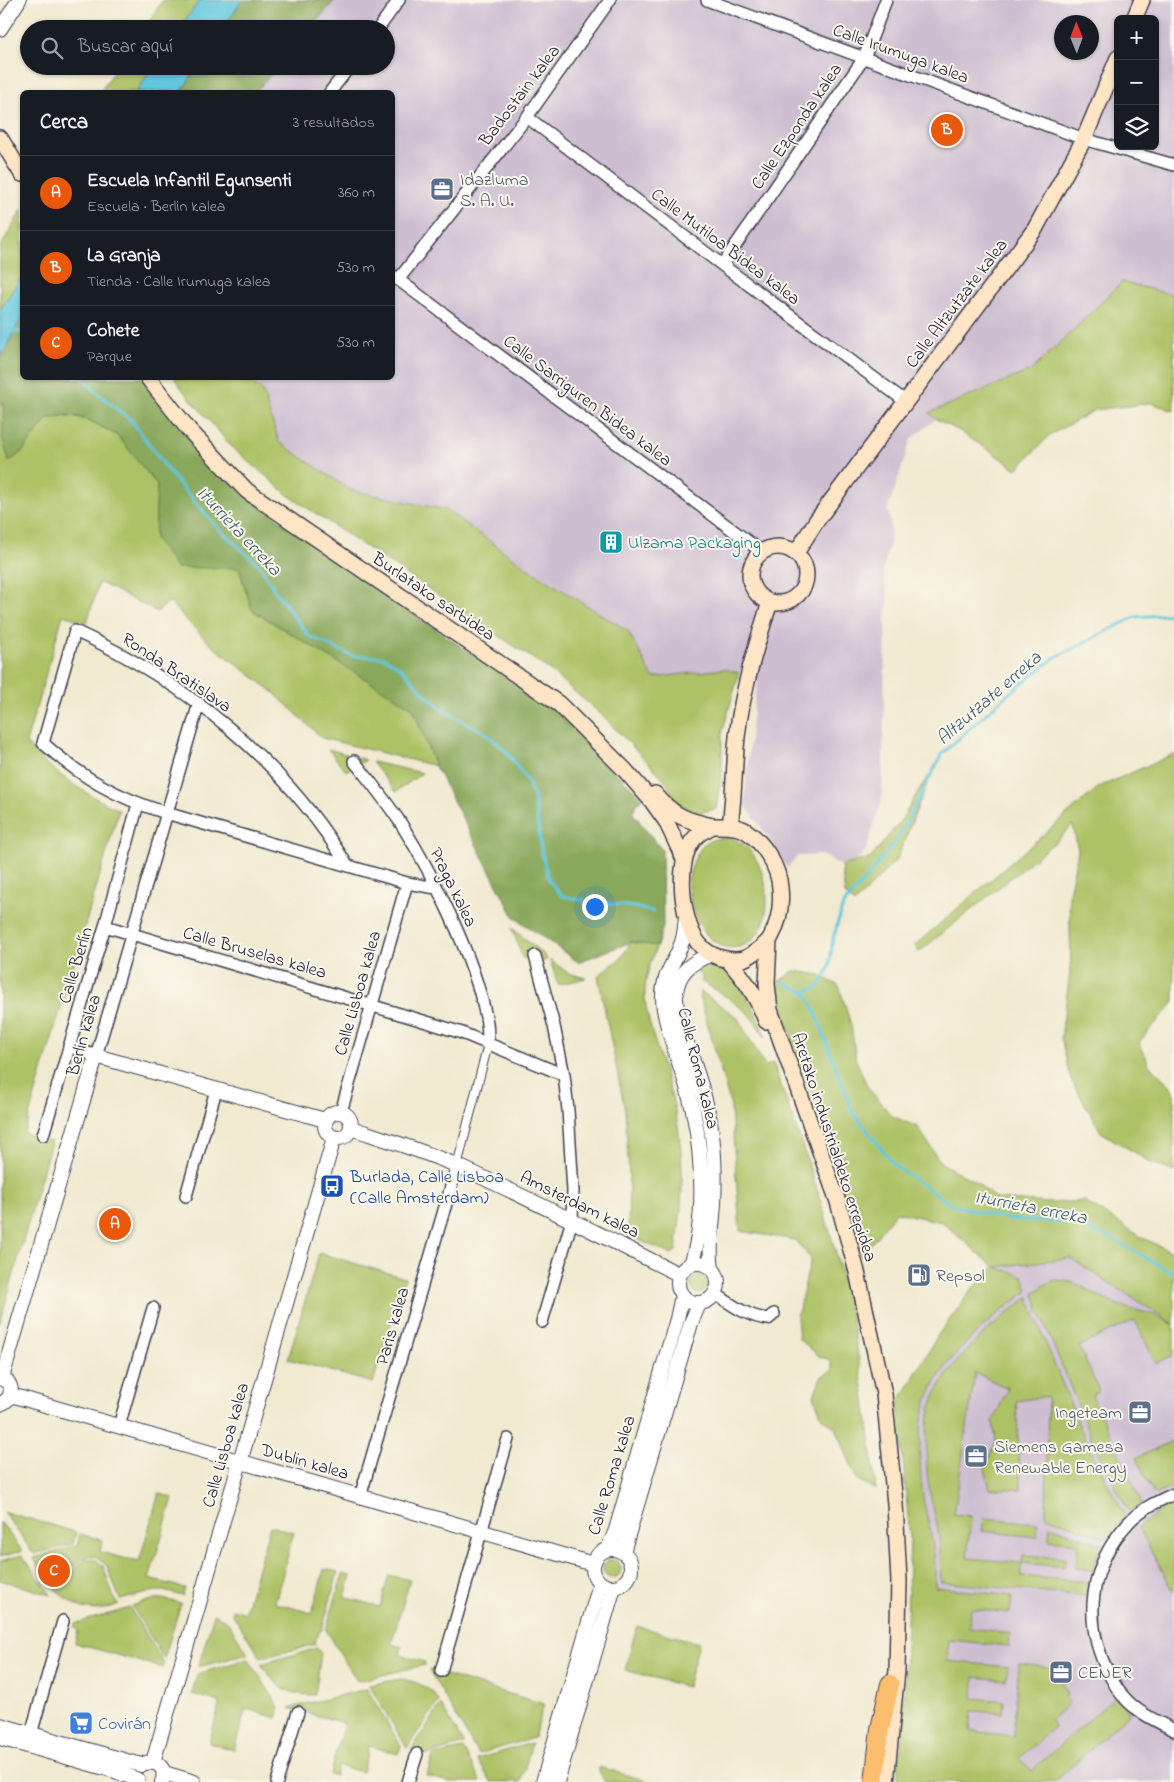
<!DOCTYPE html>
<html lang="es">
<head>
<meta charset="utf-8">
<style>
	:root { --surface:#171b24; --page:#242831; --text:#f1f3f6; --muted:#9ea1a6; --line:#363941; --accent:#ea580c }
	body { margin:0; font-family:"Indie Flower",sans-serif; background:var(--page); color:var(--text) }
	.controls { position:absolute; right:15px; top:15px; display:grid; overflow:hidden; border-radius:8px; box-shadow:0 1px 4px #0004 }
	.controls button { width:45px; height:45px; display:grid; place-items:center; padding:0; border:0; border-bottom:1px solid var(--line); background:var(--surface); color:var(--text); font:25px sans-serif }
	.compass { position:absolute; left:1054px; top:15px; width:45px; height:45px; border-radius:50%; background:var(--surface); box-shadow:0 1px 4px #0004; rotate:359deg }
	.you { position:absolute; left:594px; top:906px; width:18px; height:18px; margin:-12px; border:4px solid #fff; border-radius:50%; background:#1a73e8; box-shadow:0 0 0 8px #1a73e833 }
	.badge { display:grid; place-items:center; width:32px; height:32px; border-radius:50%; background:var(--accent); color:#fff; font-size:16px; font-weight:700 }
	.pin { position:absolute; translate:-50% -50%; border:2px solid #fff; box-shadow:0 1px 5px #0006 }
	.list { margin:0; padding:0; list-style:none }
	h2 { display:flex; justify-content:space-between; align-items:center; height:65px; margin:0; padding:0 20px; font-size:21px }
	h2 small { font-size:16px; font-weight:400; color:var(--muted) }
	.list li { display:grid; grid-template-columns:32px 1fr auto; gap:15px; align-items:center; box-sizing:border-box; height:75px; padding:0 20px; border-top:1px solid var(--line) }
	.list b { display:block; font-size:19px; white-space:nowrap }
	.list p { margin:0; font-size:16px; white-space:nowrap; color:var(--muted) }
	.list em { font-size:16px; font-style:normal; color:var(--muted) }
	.icon { flex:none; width:28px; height:28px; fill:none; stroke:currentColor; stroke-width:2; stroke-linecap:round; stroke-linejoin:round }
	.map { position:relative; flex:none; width:1174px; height:1782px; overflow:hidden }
	.search { position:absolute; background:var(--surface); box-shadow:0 1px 4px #0004; left:20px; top:20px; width:375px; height:55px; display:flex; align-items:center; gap:12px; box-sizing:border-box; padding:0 18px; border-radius:28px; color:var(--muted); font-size:19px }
	.panel { position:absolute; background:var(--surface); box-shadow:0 1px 4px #0004; left:20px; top:90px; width:375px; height:290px; border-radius:8px }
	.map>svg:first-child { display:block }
</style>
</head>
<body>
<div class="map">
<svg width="1174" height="1782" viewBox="0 0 1174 1782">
	<rect width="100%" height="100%" fill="#fbf7ec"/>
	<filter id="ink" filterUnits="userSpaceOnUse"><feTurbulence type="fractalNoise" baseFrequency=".02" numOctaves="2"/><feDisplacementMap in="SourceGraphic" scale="10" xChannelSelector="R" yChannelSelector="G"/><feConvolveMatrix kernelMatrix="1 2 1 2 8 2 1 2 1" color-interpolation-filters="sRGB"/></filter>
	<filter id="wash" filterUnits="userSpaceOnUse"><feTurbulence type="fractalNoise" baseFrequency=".0096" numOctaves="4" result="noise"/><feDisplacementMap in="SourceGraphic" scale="20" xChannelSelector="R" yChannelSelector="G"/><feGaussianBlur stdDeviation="1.12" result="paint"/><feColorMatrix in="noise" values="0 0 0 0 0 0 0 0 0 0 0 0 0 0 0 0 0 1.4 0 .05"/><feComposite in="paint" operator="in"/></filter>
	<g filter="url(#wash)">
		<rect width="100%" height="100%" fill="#f1e9d0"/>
		<!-- industrial -->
		<path fill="#cebed1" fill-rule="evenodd" d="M335,0H1174V295L1122,282L1032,370L930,413L936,419L911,439L888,509L891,529L890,541L883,570L888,599L886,620L882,799L866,850L855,862L841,866L822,855L797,856L787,868L768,836L744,804L752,720L758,677L722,669L653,678L628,631L533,572L446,510L350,490L279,441L262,390L245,378H392V92H255L278,66H386V29H310ZM1118,19H1155V146H1118ZM1062,22H1092V52H1062Z
			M1070,1258L1174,1324V1782H897L903,1731L910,1539L898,1404L938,1335L973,1288L994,1267Z"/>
		<!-- green -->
		<path fill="#adc266" stroke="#687250" d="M163,0H200L179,29H144Z
			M118,66H153L137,92H100Z
			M22,209V276L0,310V248Z
			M1122,282L1174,295V411L1151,403L1095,410L1050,435L1017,469L958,430L936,419L929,413L1032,370Z
			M174,378H244L262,390L279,442L350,490L446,510L533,572L628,631L653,678L723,669L739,673L722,734V772L716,809L698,813L678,804L664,779L602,715L547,668L288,495L232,447L186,394Z
			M4,400L3,440L22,452L48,418L76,417L91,421L118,436L157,485L155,538L239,568L252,610L413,708L435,766L322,738L272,691L211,645L169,602L157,612L99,582L87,623L63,615L26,743C52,773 84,793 119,810L24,1133L51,1142L0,1323V407Z
			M328,749L366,760L346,771Z
			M1174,754V1002L1139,1042L1149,1065L1174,1089V1172L1150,1162L1101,1132L1071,1080L1061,1038L1071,965L1069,893L1078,851L1073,825L1059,839L919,952L915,945L1099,787Z
			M372,762L422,773L396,792Z
			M931,774L897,859L854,904L845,894L841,866L871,858L902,819L922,785Z
			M718,838C723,838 729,838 733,839C771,851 783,937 738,947C706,954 687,907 688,882C689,873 693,861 698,853C700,851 701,846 704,844C708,841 714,840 718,838Z
			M512,928L546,957L547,960L541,962L538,954L523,959Z
			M631,942L657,946C651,960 646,974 645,990C644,1007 650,1025 655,1042C662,1066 671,1090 676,1115C685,1162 683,1203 676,1251L671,1254L628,1235L629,1174L625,1111L598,976L621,958Z
			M550,960L568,973L586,978L558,985Z
			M705,965C743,971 753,1007 766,1038L749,1014L727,997L701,981V975L693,969Z
			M794,971L820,975L839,986L851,1025L856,1060L868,1088L892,1116L918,1127L941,1163L976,1182L996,1199L1049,1203L1084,1201L1143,1238L1174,1253V1324L1070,1258L995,1267L1023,1276L1028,1291C996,1313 947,1355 931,1391C916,1423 919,1463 923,1497C925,1513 931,1529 933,1545C935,1559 935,1573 935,1587L1012,1596L1010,1613L971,1609L969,1628L1010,1633L1009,1646L949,1640L947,1661L1008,1667L1006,1680L974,1677L973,1698L1004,1701L1003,1713L972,1711L970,1731L1013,1736L1019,1664L1055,1668L1067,1695L1065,1697L1069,1703L1051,1720L1054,1727L1019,1758L1031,1771L1115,1697L1130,1713L1054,1782H897L903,1731L910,1539L898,1404L938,1335L973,1288L994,1267L942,1222L896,1212L861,1257L823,1128L801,1067L775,984Z
			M700,991L737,1017L765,1066L773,1063C801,1141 829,1218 847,1298C861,1362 869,1425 876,1490L857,1480L836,1428L822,1418L814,1396L821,1377L833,1370L830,1360L819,1356L799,1339L797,1317L811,1259L795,1240L740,1231L731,1107L700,997Z
			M319,1253L405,1278L373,1383L288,1359Z
			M690 1284a9 9 0 1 1 18 0a9 9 0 1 1-18 0Z
			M1057,1280C1084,1281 1095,1298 1118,1305C1140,1313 1153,1311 1174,1325V1354L1156,1364L1135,1320L1079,1346L1099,1391L1092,1395L1142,1504L1129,1512L1096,1449L1039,1310L1034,1293L1049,1282Z
			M1029,1297L1041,1331L1087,1444L1125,1516L1108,1539L1046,1516L1048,1396L1016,1401L1021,1489H990L985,1469L996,1442L993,1421L1008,1388L975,1373L954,1514L971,1516L967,1558L1021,1563V1576L1088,1582L1086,1596L941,1582C940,1567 941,1551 939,1537C936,1515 929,1495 927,1473C926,1450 925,1420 934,1398C949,1361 997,1320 1029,1297Z
			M1174,1440V1487L1154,1495L1136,1458Z
			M159,1493L173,1498L149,1579L185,1588L183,1596L163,1591H155L120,1600L107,1566L97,1557L89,1556L85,1558L50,1583L33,1558L77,1546L80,1534L103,1540L100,1552L139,1562Z
			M1174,1504V1592L1138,1527L1168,1505Z
			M5,1512L76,1532L73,1544L34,1554L5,1514Z
			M984,1518L1038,1523L1037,1537L982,1531Z
			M0,1522L3,1525L22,1551L0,1557Z
			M270,1526L294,1532L275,1603L312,1613L324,1569L338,1572L322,1630L320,1631L315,1641L316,1644L261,1658L232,1613L233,1609L245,1613Z
			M1050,1526L1103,1545L1097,1556L1092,1570L1076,1568L1078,1543L1049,1540Z
			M22,1555L51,1595L0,1580V1561Z
			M1023,1555L1065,1558L1064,1567L1022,1563Z
			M603 1569a9 9 0 1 1 18 0a9 9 0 1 1-18 0Z
			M86,1560H97L103,1566L115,1601L119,1604C91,1617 71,1607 52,1585Z
			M343,1574L351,1576L345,1597L380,1607L389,1575L410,1580L391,1644L402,1647L400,1655L425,1662L424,1665L357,1681L326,1630Z
			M155,1599H162L181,1603L164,1659L132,1606Z
			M130,1608L164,1664L163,1668L75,1643L78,1631L74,1626L77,1623Z
			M214,1614L227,1621L248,1654L198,1667Z
			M637,1626L699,1643L687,1687L625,1670Z
			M317,1648L321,1654L315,1695C286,1695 277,1687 261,1664Z
			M247,1659H249L280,1709L277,1718L246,1709L234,1750L209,1743L220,1702L192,1694L197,1674Z
			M429,1670L544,1704L534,1738L478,1754Z
			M400,1679C416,1681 431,1687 439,1701L407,1748L369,1685Z
			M367,1689L401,1746L398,1754L369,1746L362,1772L338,1766L335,1776L330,1774L344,1723L289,1708Z
			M441,1705L464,1744L425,1755L411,1750Z
			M532,1743L521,1782H491L477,1759Z
			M463,1749L481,1782H448L427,1776L433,1755Z
			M599,1768H603L650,1782H605L599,1771Z"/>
		<!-- forest -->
		<path fill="#8aa85b" stroke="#56654b" d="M242,0H335L310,29H223Z
			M198,66H278L255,92H181Z
			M22,317V378H155L252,500L335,560L558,713L616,773L642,797L632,812L662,850L663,927L657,946L631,942L578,962L514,917L435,766L413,708L252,610L239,568H176L155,538L157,485L118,436L91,421L72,415L48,418L22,452L9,462L3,440L4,401L0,406V358Z"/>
		<!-- water -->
		<path fill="#61c7de" stroke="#42748c" d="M200,0H242L223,29H179Z
			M153,66H198L181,92H137Z
			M22,276V317L0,358V310Z"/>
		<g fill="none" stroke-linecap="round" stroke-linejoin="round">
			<!-- stream -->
			<path stroke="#61c7de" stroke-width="3" d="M11,331L22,332
				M82,378L103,398L131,420L174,478L220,530L260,566L275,591L309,636L352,656L383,657L401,668L422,691L444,711L484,732L506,751L527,780L534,798L542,855L549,880L562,896L587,901L635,907L653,912
				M784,983L805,992L812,1003L852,1111L895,1166L952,1205L1008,1219L1070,1223L1111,1238L1174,1274
				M805,992L820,986L829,968L833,939L843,905L869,875L899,837L942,754L1002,699L1054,658L1135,617L1174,614"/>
		</g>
	</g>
	<g filter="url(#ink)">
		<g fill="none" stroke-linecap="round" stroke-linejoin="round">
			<!-- pedestrian casing -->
			<g stroke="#414051" stroke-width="10">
				<path id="pedestrian" d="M457,1166L488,1044"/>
			</g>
			<!-- minor casing -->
			<g stroke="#414051" stroke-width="14">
				<path id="minor" d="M707,0L1084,139L1174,165
					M378,29L399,0
					M330,92L350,66
					M527,117L722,265L905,401
					M722,265L864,58L886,0
					M392,275L762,552
					M398,280L527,117L610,0
					M354,761C370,781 386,801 400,822C434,876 473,955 486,1017C488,1026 488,1035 488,1044
					M347,865C284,761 186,682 75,631L43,743C82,778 116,797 166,813L407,883L436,888
					M105,926L430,1023L462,1033L564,1075
					M535,956L554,1026L564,1075L568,1110L573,1191L572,1220L542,1322
					M69,1046L96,1056L199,703
					M341,1112L407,883
					M43,1135L105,926L138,804
					M186,1196L216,1090
					M716,1294C732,1305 748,1317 768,1319L774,1314
					M119,1426L153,1308
					M1174,1494C1158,1501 1141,1509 1129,1522C1089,1565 1082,1622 1109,1674C1113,1681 1117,1690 1123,1696C1136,1712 1156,1721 1174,1730
					M360,1497L457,1166
					M441,1671L508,1439
					M31,1734L63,1621
					M277,1782L298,1712
					M408,1782L417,1754"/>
			</g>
			<!-- tertiary casing -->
			<g stroke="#414051" stroke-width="16">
				<path id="tertiary" d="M0,29L19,0
					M686,916C685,925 685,934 682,942C676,961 663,974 663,995C662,1019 680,1063 687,1087C702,1137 708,1215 691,1264
					M711,954C692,962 677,972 676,994C675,1016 687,1040 693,1061C701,1084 709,1110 712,1135C715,1157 715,1181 714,1203C713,1225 708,1247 712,1268
					M325 1125a13 13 0 1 1 26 0a13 13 0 1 1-26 0Z
					M351,1128C387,1140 423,1151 458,1166C533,1200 606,1238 680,1275
					M678 1283a20 20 0 1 1 40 0a20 20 0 1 1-40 0Z
					M0,1378L7,1381C14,1390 11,1400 0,1404
					M2,1378L96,1056L325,1120
					M11,1395L593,1564
					M593 1568a19 19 0 1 1 38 0a19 19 0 1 1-38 0Z
					M608,1549L616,1530L677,1319L682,1296
					M623,1552L691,1323L699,1304
					M0,1725L141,1765
					M0,1738L115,1771L138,1780
					M153,1762L334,1138
					M146,1763C159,1760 167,1770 162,1782
					M164,1773L194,1782
					M543,1782L600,1584
					M557,1782L614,1587"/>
			</g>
			<!-- secondary casing -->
			<g stroke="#414051" stroke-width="18">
				<path id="secondary" d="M1134,19L1142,0
					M0,138L22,174
					M148,378L189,430L247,491L559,704L624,769L651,800L666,821L684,859
					M750 575a28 28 0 1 1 56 0a28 28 0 1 1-56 0Z
					M796,553L817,520L1035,229L1084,139L1118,58
					M655,794C672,815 686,821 713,826
					M713,826C723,826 737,825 746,831C763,842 779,867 780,888C782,906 779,923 770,939C768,942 765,944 762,947C757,951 749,957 743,959C729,962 710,957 701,946C682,927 676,868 690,845C695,835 703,831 713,826Z
					M730,826C734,796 734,767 737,737C742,691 756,646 770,602
					M769,940L767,984L770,1010L838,1202L857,1272L884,1394L895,1504L899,1581L897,1670L886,1782
					M727,959C744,978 757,996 766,1021"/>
			</g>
			<!-- trunk casing -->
			<g stroke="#414051" stroke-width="20">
				<path id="trunk" d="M874,1782L880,1729L890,1684"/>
			</g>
			<!-- pedestrian -->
			<use href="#pedestrian" stroke="#fff" stroke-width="8"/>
			<!-- minor -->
			<use href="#minor" stroke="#fff" stroke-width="11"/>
			<!-- tertiary -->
			<use href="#tertiary" stroke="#fff" stroke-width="14"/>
			<!-- secondary -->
			<use href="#secondary" stroke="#fde5c5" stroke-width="15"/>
			<!-- trunk -->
			<use href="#trunk" stroke="#fbbd6e" stroke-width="18"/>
		</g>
	</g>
	<!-- icons -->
	<defs>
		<g id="office-square" transform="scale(1.25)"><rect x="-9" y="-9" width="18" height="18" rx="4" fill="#5c6f8a" stroke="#fbf7ec"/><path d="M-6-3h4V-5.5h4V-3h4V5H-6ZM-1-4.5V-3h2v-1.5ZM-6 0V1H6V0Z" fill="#fff"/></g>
		<g id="building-square" transform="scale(1.25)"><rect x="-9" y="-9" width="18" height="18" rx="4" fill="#0f9aa8" stroke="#fbf7ec"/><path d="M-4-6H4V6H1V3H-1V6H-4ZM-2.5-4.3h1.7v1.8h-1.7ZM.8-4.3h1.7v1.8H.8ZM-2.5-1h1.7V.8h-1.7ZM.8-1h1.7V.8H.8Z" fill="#fff"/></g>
		<g id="bus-square" transform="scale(1.25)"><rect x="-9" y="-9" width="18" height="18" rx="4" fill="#1a4fb4" stroke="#fbf7ec"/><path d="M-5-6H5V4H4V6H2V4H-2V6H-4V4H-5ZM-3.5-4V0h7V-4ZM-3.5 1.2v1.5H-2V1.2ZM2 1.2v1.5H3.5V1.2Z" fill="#fff"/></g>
		<g id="fuel-square" transform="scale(1.25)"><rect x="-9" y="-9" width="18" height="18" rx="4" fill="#5c6f8a" stroke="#fbf7ec"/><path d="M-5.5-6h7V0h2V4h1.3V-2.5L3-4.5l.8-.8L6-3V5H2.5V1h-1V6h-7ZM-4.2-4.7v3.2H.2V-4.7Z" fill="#fff"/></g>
		<g id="supermarket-square" transform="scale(1.25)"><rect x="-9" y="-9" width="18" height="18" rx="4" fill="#3f7fe0" stroke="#fbf7ec"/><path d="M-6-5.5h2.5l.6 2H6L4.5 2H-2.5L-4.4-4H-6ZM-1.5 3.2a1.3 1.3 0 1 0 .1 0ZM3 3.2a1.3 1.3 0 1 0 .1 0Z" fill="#fff"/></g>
	</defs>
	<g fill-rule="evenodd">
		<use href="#office-square" x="442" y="189"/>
		<use href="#building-square" x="611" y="542"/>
		<use href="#bus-square" x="332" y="1186"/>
		<use href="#fuel-square" x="919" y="1275"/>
		<use href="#office-square" x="1140" y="1412"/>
		<use href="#office-square" x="976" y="1456"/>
		<use href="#office-square" x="1061" y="1672"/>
		<use href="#supermarket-square" x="81" y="1723"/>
	</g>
	<g text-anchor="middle" stroke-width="4" stroke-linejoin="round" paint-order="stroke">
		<!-- street labels -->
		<g font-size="18" fill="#22223b" stroke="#fbf7ec">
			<text transform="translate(901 53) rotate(20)" y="6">Calle Irumuga kalea</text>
			<text transform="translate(519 95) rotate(-53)" y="6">Badostain kalea</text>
			<text transform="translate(796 126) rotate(-56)" y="6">Calle Ezponda kalea</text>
			<text transform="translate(726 246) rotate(37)" y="6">Calle Mutiloa Bidea kalea</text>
			<text transform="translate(956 303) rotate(-53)" y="6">Calle Altzutzate kalea</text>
			<text transform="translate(588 400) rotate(37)" y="6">Calle Sarriguren Bidea kalea</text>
			<text transform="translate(434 596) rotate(34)" y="6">Burlatako sarbidea</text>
			<text transform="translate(177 672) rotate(34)" y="6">Ronda Bratislava</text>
			<text transform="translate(454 887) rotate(64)" y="6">Praga kalea</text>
			<text transform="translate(255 952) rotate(16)" y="6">Calle Bruselas kalea</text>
			<text transform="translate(75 965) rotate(-73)" y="6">Calle Berlín</text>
			<text transform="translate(357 993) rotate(-74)" y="6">Calle Lisboa kalea</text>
			<text transform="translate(83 1035) rotate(-74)" y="6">Berlin kalea</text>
			<text transform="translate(699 1068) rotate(76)" y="6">Calle Roma kalea</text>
			<text transform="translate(835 1147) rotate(72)" y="6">Aretako industrialdeko errepidea</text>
			<text transform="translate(580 1204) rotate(26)" y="6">Amsterdam kalea</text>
			<text transform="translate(392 1326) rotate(-74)" y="6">Paris kalea</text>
			<text transform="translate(225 1445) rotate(-74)" y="6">Calle Lisboa kalea</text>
			<text transform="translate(305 1461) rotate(16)" y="6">Dublin kalea</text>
			<text transform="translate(611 1475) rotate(-73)" y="6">Calle Roma kalea</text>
		</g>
		<!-- service labels -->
		<g font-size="18" fill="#4e5e75" stroke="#fbf7ec" text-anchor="start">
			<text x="460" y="185">Idazluma<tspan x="460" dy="21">S. A. U.</tspan></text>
			<text x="936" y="1281">Repsol</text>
			<text x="1122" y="1418" text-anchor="end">Ingeteam</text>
			<text x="994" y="1452">Siemens Gamesa<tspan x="994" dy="21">Renewable Energy</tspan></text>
			<text x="1078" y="1678">CENER</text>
		</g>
		<!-- culture labels -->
		<g font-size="18" fill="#0d838f" stroke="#fbf7ec" text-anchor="start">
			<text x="628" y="548">Ulzama Packaging</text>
		</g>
		<!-- transit labels -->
		<g font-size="18" fill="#164399" stroke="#fbf7ec" text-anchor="start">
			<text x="350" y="1182">Burlada, Calle Lisboa<tspan x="350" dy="21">(Calle Amsterdam)</tspan></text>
		</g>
		<!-- shop labels -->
		<g font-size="18" fill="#366cbe" stroke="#fbf7ec" text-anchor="start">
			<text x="98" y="1729">Covirán</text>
		</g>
		<!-- water labels -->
		<g font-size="19" font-style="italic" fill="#385c74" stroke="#fbf7ec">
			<text transform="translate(240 530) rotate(47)" y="7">Iturrieta erreka</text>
			<text transform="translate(988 697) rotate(-41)" y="7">Altzutzate erreka</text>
			<text transform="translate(1031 1206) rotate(11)" y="7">Iturrieta erreka</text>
		</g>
	</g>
</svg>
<div class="controls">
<button>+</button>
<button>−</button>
<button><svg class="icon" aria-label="layers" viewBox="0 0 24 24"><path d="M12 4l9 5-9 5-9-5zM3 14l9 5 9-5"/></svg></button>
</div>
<svg class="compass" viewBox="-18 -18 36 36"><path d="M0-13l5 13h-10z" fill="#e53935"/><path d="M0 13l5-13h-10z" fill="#9ea1a6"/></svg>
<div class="you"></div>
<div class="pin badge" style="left:115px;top:1224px">A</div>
<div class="pin badge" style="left:947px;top:130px">B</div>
<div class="pin badge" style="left:54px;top:1571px">C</div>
<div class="search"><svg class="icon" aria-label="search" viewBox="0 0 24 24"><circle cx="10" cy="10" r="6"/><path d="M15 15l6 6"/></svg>Buscar aquí</div>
<section class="panel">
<h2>Cerca<small>3 resultados</small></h2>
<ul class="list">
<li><span class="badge">A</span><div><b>Escuela Infantil Egunsenti</b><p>Escuela · Berlin kalea</p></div><em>360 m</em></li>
<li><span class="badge">B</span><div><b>La Granja</b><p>Tienda · Calle Irumuga kalea</p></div><em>530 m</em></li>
<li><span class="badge">C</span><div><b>Cohete</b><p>Parque</p></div><em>530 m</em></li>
</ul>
</section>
</div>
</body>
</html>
